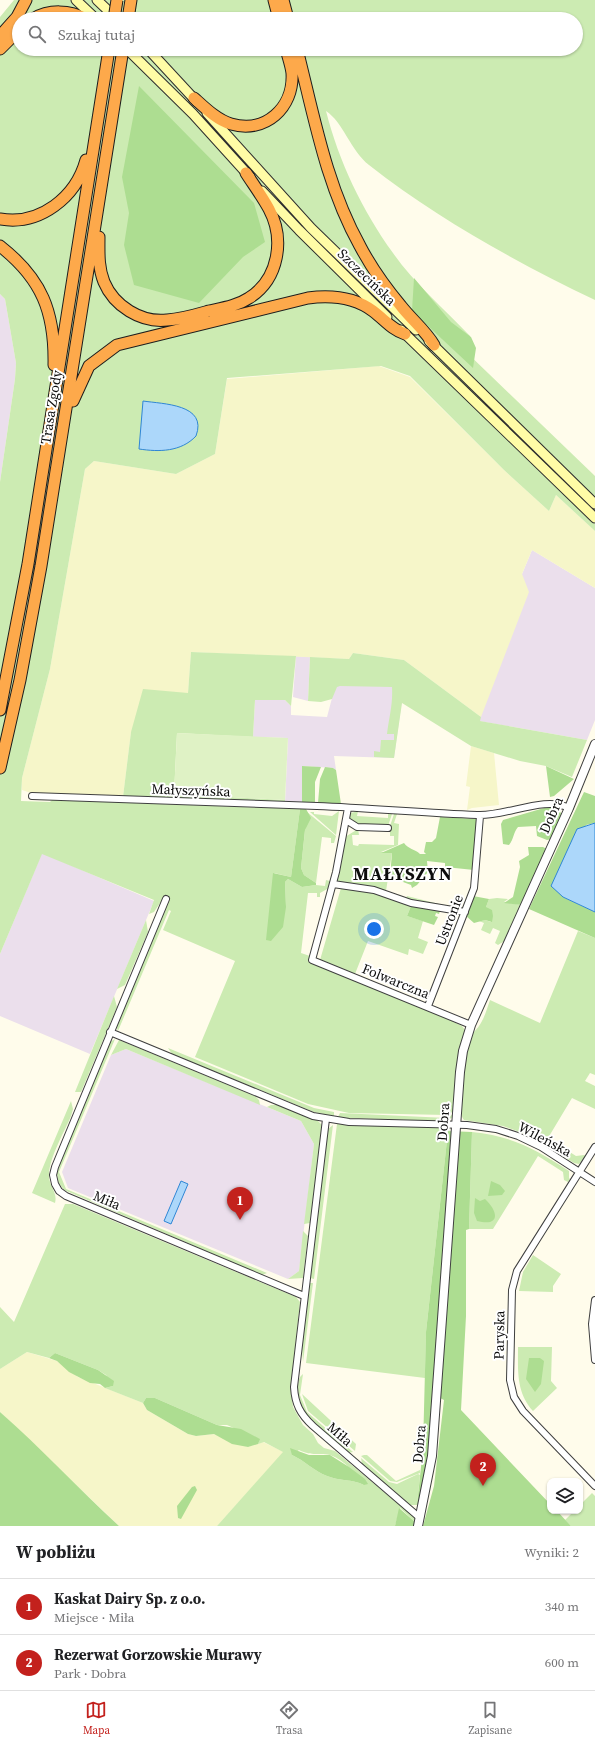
<!DOCTYPE html>
<html lang="pl">
<head>
<meta charset="utf-8">
<style>
	:root { --surface:#fff; --page:#f2f2f2; --text:#202124; --muted:#757577; --line:#e0e0e0; --accent:#c3211d }
	body { margin:0; font-family:"Source Serif 4",serif; background:var(--page); color:var(--text) }
	.controls { position:absolute; right:12px; bottom:12px; display:grid; overflow:hidden; border-radius:8px; box-shadow:0 1px 3px #0004 }
	.controls button { width:36px; height:36px; display:grid; place-items:center; padding:0; border:0; border-bottom:1px solid var(--line); background:var(--surface); color:var(--text); font:20px sans-serif }
	.you { position:absolute; left:374px; top:929px; width:14px; height:14px; margin:-10px; border:3px solid #fff; border-radius:50%; background:#1a73e8; box-shadow:0 0 0 6px #1a73e833 }
	.badge { display:grid; place-items:center; width:26px; height:26px; border-radius:50%; background:var(--accent); color:#fff; font-size:13px; font-weight:700 }
	.pin { position:absolute; translate:-50% -33px; filter:drop-shadow(0 1px 2px #0008) }
	.pin::after { content:''; position:absolute; top:21px; width:14px; height:12px; background:inherit; clip-path:polygon(0 0,100% 0,50% 100%) }
	.list { margin:0; padding:0; list-style:none }
	h2 { display:flex; justify-content:space-between; align-items:center; height:52px; margin:0; padding:0 16px; font-size:17px }
	h2 small { font-size:13px; font-weight:400; color:var(--muted) }
	.list li { display:grid; grid-template-columns:26px 1fr auto; gap:12px; align-items:center; box-sizing:border-box; height:56px; padding:0 16px; border-top:1px solid var(--line) }
	.list b { display:block; font-size:15px; white-space:nowrap }
	.list p { margin:0; font-size:13px; white-space:nowrap; color:var(--muted) }
	.list em { font-size:13px; font-style:normal; color:var(--muted) }
	.icon { flex:none; width:22px; height:22px; fill:none; stroke:currentColor; stroke-width:2; stroke-linecap:round; stroke-linejoin:round }
	.map { position:relative; flex:none; width:595px; height:1526px; overflow:hidden }
	.search { position:absolute; background:var(--surface); box-shadow:0 1px 3px #0004; left:12px; right:12px; top:12px; height:44px; display:flex; align-items:center; gap:10px; box-sizing:border-box; padding:0 14px; border-radius:22px; color:var(--muted); font-size:15px }
	.sheet { height:164px; background:var(--surface) }
	nav { display:flex; justify-content:space-around; align-items:center; box-sizing:border-box; height:56px; border-top:1px solid var(--line); background:var(--surface); font-size:11px; color:var(--muted) }
	nav a { display:grid; justify-items:center; gap:2px }
	nav .on { color:var(--accent) }
	.map>svg:first-child { display:block }
</style>
</head>
<body>
<div class="map">
<svg width="595" height="1526" viewBox="0 0 595 1526">
	<rect width="100%" height="100%" fill="#fffceb"/>
	<!-- industrial -->
	<path fill="#ebdfec" d="M0,294L5,299L16,363L15,379L0,482Z
		M532,550L595,588V720L587,740L479,721L522,574Z
		M296,656L310,657L308,701L293,697Z
		M336,683L404,685L394,758L334,756L336,770L333,768L303,766L302,803H285L288,738L253,737L255,700H285L291,706V715L327,717Z
		M42,853L154,901L90,1054L0,1016V954Z
		M126,1049L301,1121L314,1144L299,1271L288,1279L68,1188L62,1172L111,1055Z"/>
	<!-- farmland -->
	<path fill="#f6f6c9" d="M379,366L410,377L504,470L549,511L556,495L595,531V588L532,550L522,574L529,592L481,717L404,660L353,653L349,659L191,652L188,693L131,732L123,797L34,794L22,790V778L50,669L85,469L94,461L176,474L215,454L227,379Z
		M471,746L494,753L499,805L472,808L467,810L470,787L466,786Z
		M27,1352L57,1361L78,1377L143,1403L147,1410L188,1434L196,1436L214,1434L248,1447L263,1442L284,1452L217,1526H119L0,1412V1369Z"/>
	<!-- green -->
	<path fill="#ccebb2" fill-rule="evenodd" d="M14,0H595V300C516,262 438,219 369,165C351,151 343,122 326,111C339,162 362,210 393,253C413,282 445,310 470,336L460,346L595,476V499L533,436L527,443L595,509V514L542,472L595,524V531L556,495L549,511L504,470L410,376L381,366L227,378L215,454L176,474L94,461L85,469L50,669L22,778L21,801L50,802L52,800L300,809L291,877L274,873L286,907L285,882L288,879L302,887L316,885L325,886L326,880L330,881L329,888L320,893V897H317V893H308L301,953L310,956L308,961L426,1008L462,1026L465,1030C458,1057 454,1082 454,1111L447,1115L349,1113L308,1104L195,1057L235,961L163,930L171,911L169,910L118,1031L116,1025L166,906L160,903L154,912L149,914L154,900L42,854L0,954V482L15,379L16,363L5,299L0,294V17ZM19,19H576V49H19Z
		M191,652L296,656L291,706L285,700H255L253,737L177,733L174,794L285,800V803L123,797L131,732L143,689L188,693Z
		M353,653L404,660L481,717L480,721L587,740L572,777L546,766L520,761L471,746L402,703L394,758L374,757V751L380,752L381,740H394V734H387C389,717 393,705 392,687L340,686L337,687L332,699L321,702L308,701L310,657L349,659Z
		M339,811L336,835L310,812H314V814L332,816Z
		M358,811L357,816L388,818V814H392L388,826H356L349,818L351,813Z
		M307,812L336,836L334,843H331V838L322,837L316,883L304,875L301,868Z
		M394,814H397L394,823L399,824L398,845L381,852L392,853L386,891L406,898L407,896L447,906L464,908L463,910L427,905L335,882L345,837L358,829L359,835H352L353,845L358,846L359,844L394,845V836H390V826Z
		M341,888L384,895L411,906L407,916L423,921L418,938L428,942L423,954L409,949L408,955L368,941L355,974L320,960Z
		M497,898L508,899L504,902L522,905L506,940L498,945L495,943L500,931L493,928L490,934L481,930L484,923L479,921L485,920L491,922L486,907L489,899Z
		M146,920L148,932L125,985L117,989Z
		M578,931L595,938V1075L590,1073L585,1081L595,1086V1109L572,1098L548,1138L576,1156L584,1155L586,1156L579,1164L574,1163L528,1135L503,1126L464,1120C455,1110 465,1049 472,1036C473,1032 477,1029 479,1026C484,1019 487,1009 490,1000L540,1023Z
		M114,996L117,1007L81,1092H75Z
		M115,1039L59,1172L66,1189L267,1273L262,1275L69,1192L64,1190L58,1182L57,1173L72,1131L110,1042Z
		M119,1040L255,1096L259,1100L260,1105L126,1049L111,1055Z
		M168,1048L314,1108L334,1112V1116L314,1112L172,1054Z
		M71,1101L73,1109L71,1116C64,1133 50,1156 49,1174C48,1185 58,1192 55,1203L32,1193Z
		M271,1105H277L317,1120L322,1125L310,1223L304,1224L314,1144L301,1121L267,1107Z
		M340,1113L447,1118L453,1114L454,1116L447,1121L348,1118L338,1117Z
		M337,1124L446,1128L450,1131H448L426,1332L425,1378L306,1363Z
		M333,1125L314,1279L310,1278L328,1129Z
		M472,1132C512,1136 536,1149 569,1171V1178L570,1179L568,1182L564,1180L563,1172L538,1156L493,1229H469Z
		M65,1204H73L296,1297L300,1302L291,1386L293,1407L303,1425L313,1434L318,1443L324,1448L335,1451L415,1518V1522L400,1508L395,1526H217L283,1452L264,1442L258,1444L259,1439L227,1425H217L155,1398H146L143,1403L105,1388L113,1386L106,1375L98,1370L55,1353L49,1358L27,1352L0,1369V1307L14,1322ZM299,1450C313,1457 319,1452 330,1455C345,1460 355,1474 364,1485C352,1479 339,1481 327,1476C314,1471 305,1461 292,1455Z
		M303,1231L308,1236L303,1278L288,1279L299,1271Z
		M533,1255L561,1274L553,1286V1292L519,1291L523,1272Z
		M309,1283H313L303,1362L302,1348Z
		M518,1347H552L551,1381L557,1388L533,1411C516,1392 518,1371 518,1347Z
		M303,1374L300,1395L307,1412L353,1452L347,1453C327,1434 296,1416 298,1385C299,1380 299,1377 303,1374Z
		M302,1394L356,1444L355,1451L308,1411Z
		M364,1455H367L396,1481L420,1470V1473L397,1482L390,1481L361,1456Z
		M361,1458L389,1482L397,1484L418,1474L420,1475L417,1505H409L362,1464Z
		M592,1493L595,1496V1526H571L565,1520L574,1511H580V1505Z"/>
	<!-- forest -->
	<path fill="#addd91" d="M139,86L254,203L265,242L243,257L199,303L134,285L124,245L129,213L122,177Z
		M414,278L451,322L471,337L476,348L473,368L412,311Z
		M302,766L321,767L315,782V803H302Z
		M546,766L574,779L554,796L550,797Z
		M325,767L333,768L336,770L341,804L318,803L320,779Z
		M584,792L595,796V823L586,825L563,897L595,912V938L529,909Z
		M551,806L559,809L562,816L552,839L547,840L537,836L536,826L518,827C513,833 514,839 509,845L503,844L501,824L503,820Z
		M300,809H306L311,818L305,830L301,868L304,875L316,883V885L302,887L288,879L285,882L286,907L283,927L271,941L266,940L273,873L291,877Z
		M440,817L477,819L474,870L445,867V863L427,861L428,872L417,885L412,888L411,885L390,877L392,853H381L404,843C408,849 415,849 420,854H426L424,852L426,842H432L436,838Z
		M528,847H543L547,849L522,905L504,903L513,897L520,867L519,861L529,855Z
		M473,896L489,899L486,907L492,910L493,916L492,922L485,920L474,923L466,916Z
		M411,906L440,911L439,914L436,913L435,916L438,917L434,925L407,916Z
		M448,1131L472,1132L469,1229L466,1230V1316L461,1410L550,1504V1511H557L571,1526H423L434,1486L444,1400L434,1395L429,1452L421,1500L417,1505L423,1448L426,1332Z
		M491,1181L500,1185L505,1191L502,1195L488,1196Z
		M475,1198L480,1201L485,1199C499,1212 500,1227 477,1221L474,1213Z
		M55,1353L98,1370L114,1381L113,1386L105,1388L100,1384L90,1383L69,1372L57,1361L49,1358Z
		M529,1358H540L544,1361L541,1384L535,1392L526,1379Z
		M146,1398H155L217,1425L241,1429L260,1439L258,1444L248,1447L232,1444L214,1434L196,1436L188,1434L147,1410L143,1403Z
		M0,1412C41,1448 79,1489 119,1526H0Z
		M290,1448L309,1455H330L349,1467L365,1479L368,1484L364,1485C352,1479 339,1481 327,1476C314,1471 305,1461 292,1455Z
		M195,1486L197,1490L181,1519L178,1518L177,1506L192,1487Z
		M399,1508L415,1522L414,1526H395Z"/>
	<!-- pitch -->
	<path fill="#dff2c5" d="M177,733L288,738L285,800L174,794Z"/>
	<!-- water -->
	<path fill="#acd7fa" stroke="#2f86d5" d="M143,401C163,404 208,404 196,436C181,452 159,452 139,449Z
		M595,823V912L563,897L551,886L577,829Z
		M181,1181L188,1184L171,1224L164,1221Z"/>
	<g fill="none" stroke-linecap="round" stroke-linejoin="round">
		<!-- minor casing -->
		<g stroke="#3f3f3f" stroke-width="8">
			<path id="minor" d="M32,796C127,800 222,803 317,806C370,808 424,813 477,815C505,817 545,795 569,808
				M348,808L336,872L312,960L471,1025
				M346,820L357,827L388,828
				M333,884L374,890L411,903L465,912
				M166,899L55,1167L53,1175L55,1184L59,1191L66,1196L304,1296
				M428,1006L474,888L480,816
				M110,1032L313,1116L349,1122L467,1125L496,1129L518,1136L541,1147L595,1182
				M326,1119L294,1387C295,1404 300,1414 313,1426L420,1518
				M595,1147L517,1271L512,1290L510,1380L514,1397L523,1411L595,1486
				M595,1300L592,1324L595,1360"/>
		</g>
		<!-- tertiary casing -->
		<g stroke="#3f3f3f" stroke-width="10">
			<path id="tertiary" d="M418,1526L432,1456L460,1072L463,1051L471,1025L569,808L595,744"/>
		</g>
		<!-- secondary casing -->
		<g stroke="#2e2e2e" stroke-width="11">
			<path id="secondary" d="M76,0L96,19
				M97,0L117,19
				M127,49L193,114L250,177
				M148,49L197,102
				M207,113L311,228L416,330
				M262,191L299,230L387,317
				M401,330L595,518
				M429,341L595,504"/>
		</g>
		<!-- motorway casing -->
		<g stroke="#1d1d1d" stroke-width="13">
			<path id="motorway" d="M274,0L279,19
				M283,0L288,19
				M33,19C49,9 70,10 86,19
				M128,19L131,0
				M0,36L17,17L26,0
				M0,49L19,30
				M297,49C314,116 326,185 360,246C371,267 386,288 401,306C412,320 425,330 434,345
				M194,98C204,107 217,120 231,124C265,134 294,108 292,73C291,65 288,57 286,49
				M0,219C40,226 76,197 86,160
				M99,237C99,252 98,267 104,282C114,306 141,323 167,320C182,319 195,315 209,311C223,308 237,306 249,298C279,279 285,239 269,209C262,196 253,184 246,173
				M0,246C42,279 55,312 54,365
				M73,401L89,366L117,345L308,298C331,295 354,297 373,311C385,320 391,329 405,334
				M0,710L28,564L109,49
				M0,768L20,680L41,566L123,49"/>
		</g>
		<!-- minor -->
		<use href="#minor" stroke="#fff" stroke-width="6"/>
		<!-- tertiary -->
		<use href="#tertiary" stroke="#fff" stroke-width="8"/>
		<!-- secondary -->
		<use href="#secondary" stroke="#fffca6" stroke-width="9"/>
		<!-- motorway -->
		<use href="#motorway" stroke="#fda94b" stroke-width="11"/>
		<!-- motorway-bridge casing -->
		<g stroke="#1d1d1d" stroke-width="13" stroke-linecap="butt">
			<path id="motorway-bridge" d="M114,19L117,0"/>
		</g>
		<!-- motorway-bridge -->
		<use href="#motorway-bridge" stroke="#fda94b" stroke-width="11"/>
	</g>
	<g text-anchor="middle" stroke-width="4" stroke-linejoin="round" paint-order="stroke">
		<!-- street labels -->
		<g font-size="14" fill="#0c0c0c" stroke="#fff">
			<text transform="translate(367 277) rotate(44)" y="5">Szczecińska</text>
			<text transform="translate(51 407) rotate(-81)" y="5">Trasa Zgody</text>
			<text transform="translate(191 790) rotate(2)" y="5">Małyszyńska</text>
			<text transform="translate(551 815) rotate(-66)" y="5">Dobra</text>
			<text transform="translate(449 920) rotate(-69)" y="5">Ustronie</text>
			<text transform="translate(396 981) rotate(22)" y="5">Folwarczna</text>
			<text transform="translate(443 1122) rotate(-86)" y="5">Dobra</text>
			<text transform="translate(545 1139) rotate(28)" y="5">Wileńska</text>
			<text transform="translate(107 1200) rotate(23)" y="5">Miła</text>
			<text transform="translate(499 1335) rotate(-89)" y="5">Paryska</text>
			<text transform="translate(340 1434) rotate(41)" y="5">Miła</text>
			<text transform="translate(419 1444) rotate(-85)" y="5">Dobra</text>
		</g>
		<!-- district labels -->
		<g font-size="18" font-weight="bold" letter-spacing="1" fill="#0c0c0c" stroke="#fff">
			<text x="403" y="880">MAŁYSZYN</text>
		</g>
	</g>
</svg>
<div class="controls">
<button><svg class="icon" aria-label="layers" viewBox="0 0 24 24"><path d="M12 4l9 5-9 5-9-5zM3 14l9 5 9-5"/></svg></button>
</div>
<div class="you"></div>
<div class="pin badge" style="left:240px;top:1220px">1</div>
<div class="pin badge" style="left:483px;top:1486px">2</div>
<div class="search"><svg class="icon" aria-label="search" viewBox="0 0 24 24"><circle cx="10" cy="10" r="6"/><path d="M15 15l6 6"/></svg>Szukaj tutaj</div>
</div>
<section class="sheet">
<h2>W pobliżu<small>Wyniki: 2</small></h2>
<ul class="list">
<li><span class="badge">1</span><div><b>Kaskat Dairy Sp. z o.o.</b><p>Miejsce · Miła</p></div><em>340 m</em></li>
<li><span class="badge">2</span><div><b>Rezerwat Gorzowskie Murawy</b><p>Park · Dobra</p></div><em>600 m</em></li>
</ul>
</section>
<nav>
<a class="on"><svg class="icon" aria-label="map" viewBox="0 0 24 24"><path d="M3 6l6-2 6 2 6-2v14l-6 2-6-2-6 2zM9 4v14M15 6v14"/></svg>Mapa</a>
<a><svg class="icon" aria-label="directions" viewBox="0 0 24 24"><path d="M12 3l9 9-9 9-9-9zM9 14v-3h6M13 9l2 2-2 2"/></svg>Trasa</a>
<a><svg class="icon" aria-label="saved" viewBox="0 0 24 24"><path d="M7 4h10v16l-5-4-5 4z"/></svg>Zapisane</a>
</nav>
</body>
</html>
